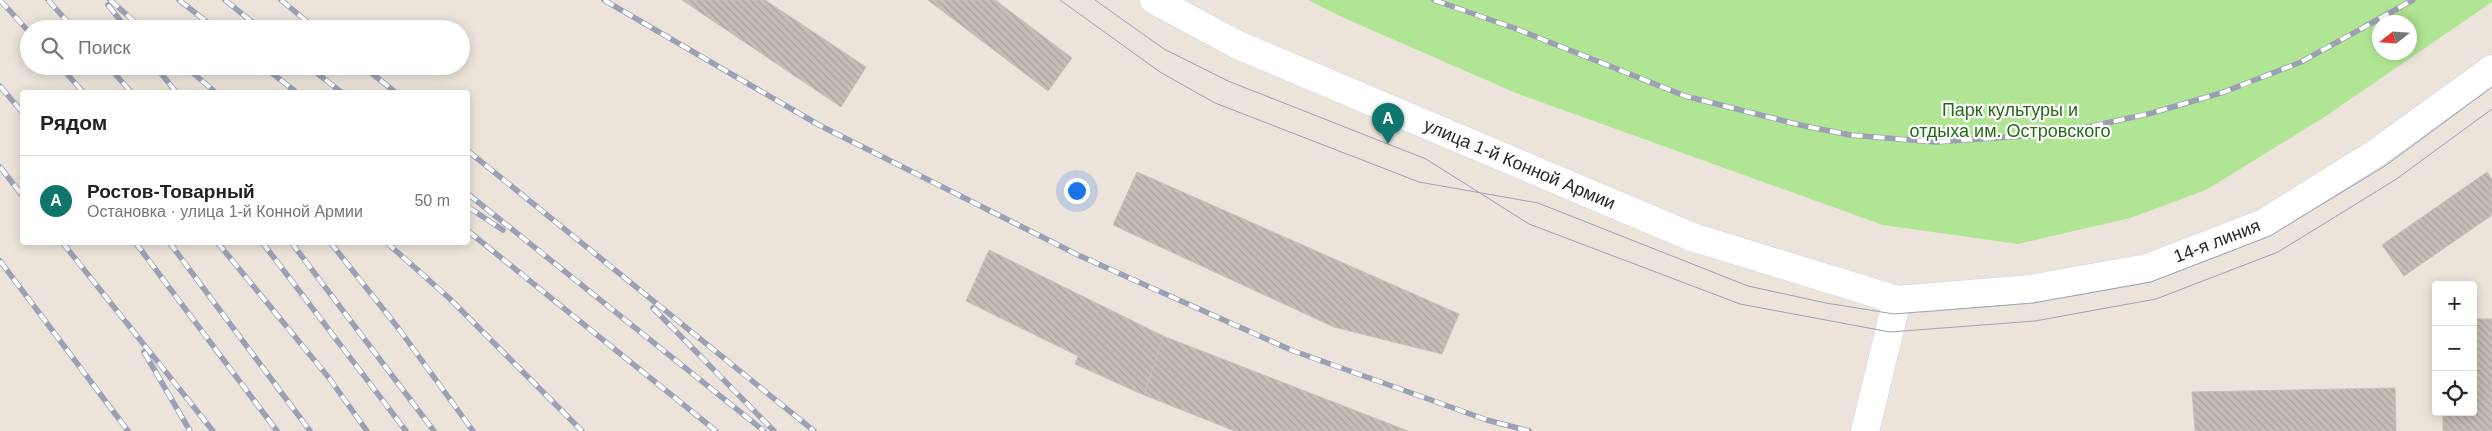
<!DOCTYPE html>
<html lang="ru">
<head>
<meta charset="utf-8">
<style>
	:root { --surface:#fff; --page:#f6f6f6; --text:#222; --muted:#767676; --line:#e0e0e0; --accent:#0f766e }
	body { margin:0; font-family:Helvetica,sans-serif; background:var(--page); color:var(--text) }
	.controls { position:absolute; right:15px; bottom:15px; display:grid; overflow:hidden; border-radius:5px; box-shadow:0 2px 12px #0003 }
	.controls button { width:45px; height:45px; display:grid; place-items:center; padding:0; border:0; border-bottom:1px solid var(--line); background:var(--surface); color:var(--text); font:25px sans-serif }
	.compass { position:absolute; left:2372px; top:15px; width:45px; height:45px; border-radius:50%; background:var(--surface); box-shadow:0 2px 12px #0003; rotate:253deg }
	.you { position:absolute; left:1076px; top:190px; width:18px; height:18px; margin:-12px; border:4px solid #fff; border-radius:50%; background:#1a73e8; box-shadow:0 0 0 8px #1a73e833 }
	.badge { display:grid; place-items:center; width:32px; height:32px; border-radius:50%; background:var(--accent); color:#fff; font-size:16px; font-weight:700 }
	.pin { position:absolute; translate:-50% -41px; filter:drop-shadow(0 1px 2px #0008) }
	.pin::after { content:''; position:absolute; top:26px; width:18px; height:15px; background:inherit; clip-path:polygon(0 0,100% 0,50% 100%) }
	.list { margin:0; padding:0; list-style:none }
	h2 { display:flex; justify-content:space-between; align-items:center; height:65px; margin:0; padding:0 20px; font-size:21px }
	h2 small { font-size:16px; font-weight:400; color:var(--muted) }
	.list li { display:grid; grid-template-columns:32px 1fr auto; gap:15px; align-items:center; box-sizing:border-box; height:90px; padding:0 20px; border-top:1px solid var(--line) }
	.list b { display:block; font-size:19px; white-space:nowrap }
	.list p { margin:0; font-size:16px; white-space:nowrap; color:var(--muted) }
	.list em { font-size:16px; font-style:normal; color:var(--muted) }
	.icon { flex:none; width:28px; height:28px; fill:none; stroke:currentColor; stroke-width:2; stroke-linecap:round; stroke-linejoin:round }
	.map { position:relative; flex:none; width:2492px; height:431px; overflow:hidden }
	.search { position:absolute; background:var(--surface); box-shadow:0 2px 12px #0003; left:20px; top:20px; width:450px; height:55px; display:flex; align-items:center; gap:12px; box-sizing:border-box; padding:0 18px; border-radius:28px; color:var(--muted); font-size:19px }
	.panel { position:absolute; background:var(--surface); box-shadow:0 2px 12px #0003; left:20px; top:90px; width:450px; height:155px; border-radius:5px }
	.map>svg:first-child { display:block }
</style>
</head>
<body>
<div class="map">
<svg width="2492" height="431" viewBox="0 0 2492 431">
	<defs>
		<pattern id="building-back-hatch" width="6" height="6" patternUnits="userSpaceOnUse" patternTransform="scale(1.25)"><rect width="6" height="6" fill="#c4beb6"/><path d="M-1 5l2 2M0 0l6 6M5-1l2 2" fill="none" stroke="#a8a39c"/></pattern>
	</defs>
	<rect width="100%" height="100%" fill="#ece4da"/>
	<!-- grass -->
	<path fill="#b0e693" fill-rule="evenodd" d="M1308,0H2492V2L2323,118L2206,190L2130,218L2018,244L1883,225L1516,93L1344,18ZM2380,22H2410V52H2380Z"/>
	<!-- building -->
	<path fill="url(#building-back-hatch)" stroke="#c8c0b4" d="M682,0H765L866,67L841,107Z
		M928,0H995L1072,58L1048,91Z
		M1137,172L1459,314L1442,354L1334,327L1113,225Z
		M2487,172L2492,180V215L2404,276L2382,245Z
		M989,250L1163,336L1144,395L1075,364L1078,356L966,301Z
		M2473,319H2492V431H2443V412H2473Z
		M1163,336L1408,431H1235L1144,395Z
		M2395,388L2396,431H2195L2192,392Z"/>
	<g fill="none" stroke-linecap="round" stroke-linejoin="round">
		<!-- secondary casing -->
		<g stroke="#cfd3e3" stroke-width="29">
			<g id="secondary">
				<path id="s1" d="M1154,0L1238,45L1692,237L1897,300L2031,289L2147,268L2264,223L2376,153L2492,69"/>
				<path d="M1865,431L1897,300"/>
			</g>
		</g>
		<!-- secondary -->
		<use href="#secondary" stroke="#fff" stroke-width="28"/>
		<!-- tram -->
		<path stroke="#9ca0b5" stroke-width="1" d="M1060,0L1160,72L1215,103L1419,182L1538,203L1748,286L1826,303L1894,314L2033,303L2151,282L2270,236L2385,166L2492,87
			M1095,0L1164,49L1228,81L1426,159L1529,224L1740,304L1890,332L2035,321L2156,299L2278,252L2395,180L2492,109"/>
		<!-- rail casing -->
		<g stroke="#9ca0b5" stroke-width="5.5">
			<path id="rail" d="M0,0L29,32
				M48,0L74,29
				M110,0L143,29
				M179,0L216,29
				M225,0L261,29
				M281,0L316,29
				M604,0L819,125L1078,255L1291,350L1487,420L1529,431
				M1434,0L1514,28L1685,96L1800,125L1850,135L1935,142L2056,134L2152,113L2224,92L2301,62L2413,0
				M108,5L127,29
				M60,66L83,92
				M108,66L131,92
				M155,66L176,92
				M185,66L215,92
				M263,66L296,92
				M308,66L341,92
				M363,66L395,92
				M0,86L22,112
				M468,151L814,431
				M0,167L22,195
				M468,194L764,431
				M468,207L503,230
				M468,231L716,431
				M62,242L213,431
				M135,242L277,431
				M169,242L310,431
				M217,242L329,378L367,431
				M262,242L406,431
				M291,242L434,431
				M330,242L399,329L473,431
				M386,242L449,298L582,431
				M0,261L128,431
				M653,308L774,431
				M144,352L190,431"/>
		</g>
		<!-- rail -->
		<use href="#rail" stroke="#fff" stroke-width="4" stroke-dasharray="11" stroke-linecap="butt"/>
	</g>
	<g text-anchor="middle" stroke-width="4.5" stroke-linejoin="round" paint-order="stroke">
		<!-- park labels -->
		<g font-size="18" fill="#276a16" stroke="#fff">
			<text x="2010" y="116">Парк культуры и<tspan x="2010" dy="21">отдыха им. Островского</tspan></text>
		</g>
		<!-- street labels -->
		<g font-size="18" fill="#292929" stroke="#fff">
			<text dy="6" stroke="none"><textPath href="#s1" startOffset="401">улица 1-й Конной Армии</textPath></text>
			<text dy="6" stroke="none"><textPath href="#s1" startOffset="1130">14-я линия</textPath></text>
		</g>
	</g>
</svg>
<div class="controls">
<button>+</button>
<button>−</button>
<button><svg class="icon" aria-label="locate" viewBox="0 0 24 24"><circle cx="12" cy="12" r="6"/><path d="M12 2v4M12 18v4M2 12h4M18 12h4"/></svg></button>
</div>
<svg class="compass" viewBox="-18 -18 36 36"><path d="M0-13l5 13h-10z" fill="#e53935"/><path d="M0 13l5-13h-10z" fill="#767676"/></svg>
<div class="you"></div>
<div class="pin badge" style="left:1388px;top:144px">A</div>
<div class="search"><svg class="icon" aria-label="search" viewBox="0 0 24 24"><circle cx="10" cy="10" r="6"/><path d="M15 15l6 6"/></svg>Поиск</div>
<section class="panel">
<h2>Рядом<small></small></h2>
<ul class="list">
<li><span class="badge">A</span><div><b>Ростов-Товарный</b><p>Остановка · улица 1-й Конной Армии</p></div><em>50 m</em></li>
</ul>
</section>
</div>
</body>
</html>
